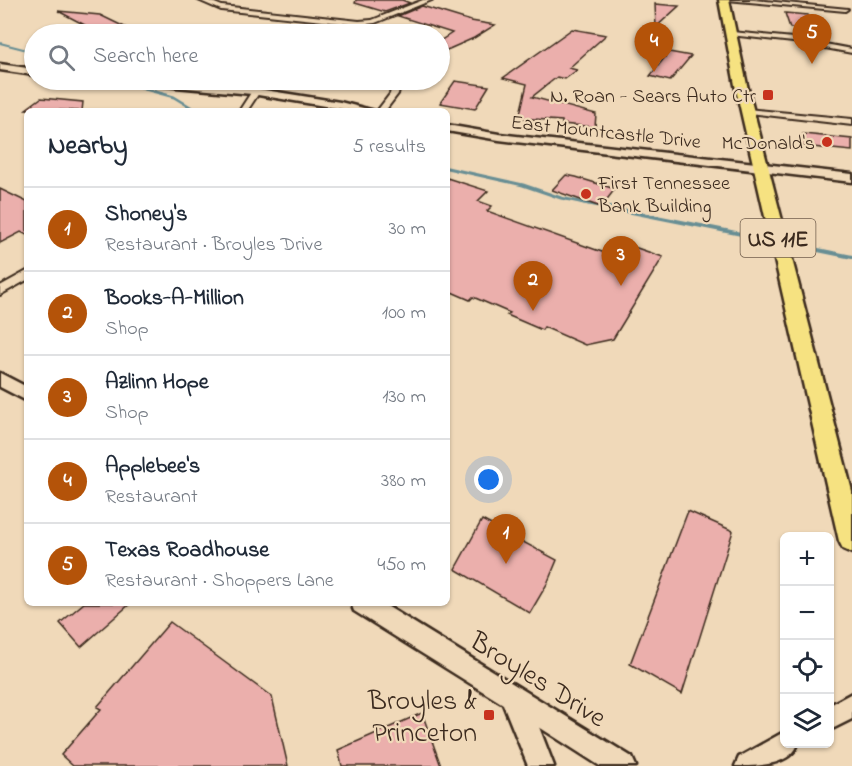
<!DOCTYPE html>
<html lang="en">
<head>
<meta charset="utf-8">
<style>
	:root { --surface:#fff; --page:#f2f2f3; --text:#1f2937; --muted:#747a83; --line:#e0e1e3; --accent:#b45309 }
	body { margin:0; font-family:"Indie Flower",sans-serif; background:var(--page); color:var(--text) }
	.controls { position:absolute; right:18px; bottom:18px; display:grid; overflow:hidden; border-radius:9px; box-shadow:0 2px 4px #0004 }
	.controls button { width:54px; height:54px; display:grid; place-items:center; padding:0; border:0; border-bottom:2px solid var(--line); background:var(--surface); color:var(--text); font:30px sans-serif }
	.you { position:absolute; left:489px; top:480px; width:21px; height:21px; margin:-15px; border:4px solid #fff; border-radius:50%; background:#1a73e8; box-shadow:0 0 0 9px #1a73e833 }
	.badge { display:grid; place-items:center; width:39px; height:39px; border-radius:50%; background:var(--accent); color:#fff; font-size:20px; font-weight:700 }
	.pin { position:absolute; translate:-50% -50px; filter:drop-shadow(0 2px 3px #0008) }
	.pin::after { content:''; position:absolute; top:32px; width:21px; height:18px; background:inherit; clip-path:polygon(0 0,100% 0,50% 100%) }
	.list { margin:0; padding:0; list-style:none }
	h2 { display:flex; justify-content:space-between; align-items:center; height:78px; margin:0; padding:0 24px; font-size:26px }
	h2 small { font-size:20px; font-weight:400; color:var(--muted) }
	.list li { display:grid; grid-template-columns:39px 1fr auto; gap:18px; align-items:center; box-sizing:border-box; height:84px; padding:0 24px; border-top:2px solid var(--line) }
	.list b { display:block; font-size:22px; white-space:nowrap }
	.list p { margin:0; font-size:20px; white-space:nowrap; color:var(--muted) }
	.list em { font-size:20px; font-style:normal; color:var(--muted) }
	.icon { flex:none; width:33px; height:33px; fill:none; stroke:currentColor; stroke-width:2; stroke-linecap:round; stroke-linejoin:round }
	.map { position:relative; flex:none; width:852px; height:766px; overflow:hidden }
	.search { position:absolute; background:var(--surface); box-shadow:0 2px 4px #0004; left:24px; top:24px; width:426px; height:66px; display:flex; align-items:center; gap:15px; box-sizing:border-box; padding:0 21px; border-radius:33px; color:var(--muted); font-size:22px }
	.panel { position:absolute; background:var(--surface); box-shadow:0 2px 4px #0004; left:24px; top:108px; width:426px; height:498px; border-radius:9px }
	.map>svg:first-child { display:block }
</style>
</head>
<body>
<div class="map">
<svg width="852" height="766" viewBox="0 0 852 766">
	<rect width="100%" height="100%" fill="#f0d9b9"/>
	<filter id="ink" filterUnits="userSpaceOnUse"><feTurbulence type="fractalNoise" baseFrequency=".0167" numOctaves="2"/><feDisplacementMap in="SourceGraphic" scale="12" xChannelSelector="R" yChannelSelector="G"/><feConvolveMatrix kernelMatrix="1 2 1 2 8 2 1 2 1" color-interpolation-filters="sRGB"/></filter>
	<g filter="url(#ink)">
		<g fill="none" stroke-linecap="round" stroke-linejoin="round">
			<!-- stream-far2 -->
			<path stroke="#678e94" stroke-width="2" d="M0,43L31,51
				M116,80L150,90"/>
			<!-- stream-far1 -->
			<path stroke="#678e94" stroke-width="3" d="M145,89L174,97L197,111
				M447,168L523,185L561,198L589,204"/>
			<!-- stream -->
			<path stroke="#678e94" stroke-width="4" d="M582,202L776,241
				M784,243L852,257"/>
		</g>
		<!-- building -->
		<path fill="#ebafac" stroke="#3b2a1e" stroke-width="1.5" d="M356,0H402L410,3L385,12L355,3Z
			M655,4L679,6L656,27Z
			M422,6L471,21L495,25L474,38L440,53V41L452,33L398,16Z
			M58,11L100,15L139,34H102Z
			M785,13L808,15L815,30L790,28Z
			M572,29L606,35L569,68L577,70L565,79L557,77L532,97L596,114L595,127L562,124V121L519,118L527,84L503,78Z
			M669,52L691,56L670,81L650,76Z
			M455,81L489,86L475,109L440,103Z
			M41,98L83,102L82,111L26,109Z
			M803,134L852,139V151L802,146Z
			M566,175L576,177L615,189L601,207L552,190Z
			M447,178L488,191L478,201L492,206L487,211L619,258L628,245L663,257L613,339L585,345L544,327L542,330L507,315L510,313L473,297L470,300L447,290Z
			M0,189L27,202V235L21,232L0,243Z
			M688,511L733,531L682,694L630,664Z
			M482,520L557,560L547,584L530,613L455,569Z
			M84,603H131L81,647L60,623Z
			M170,622L272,697L288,766H73L61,755L101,709L97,707Z
			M422,713L441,766H342L338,750Z"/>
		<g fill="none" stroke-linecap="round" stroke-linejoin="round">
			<!-- minor casing -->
			<g stroke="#3b2a1e" stroke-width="4">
				<path id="minor" d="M198,0H207L222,6L359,21L372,20L423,0H432L375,23L359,25L221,10Z
					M727,0H754L848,9L845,11Z
					M732,32L793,38L852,49V53L793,42L730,35Z
					M393,80H401L398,94L385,111H377L390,94Z
					M254,88L261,90L247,111H239Z
					M746,109L852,119V125L749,113H746Z
					M27,271V280L0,295V286Z"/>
			</g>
			<!-- tertiary casing -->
			<g stroke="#3b2a1e" stroke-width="5">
				<path id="tertiary" d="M0,64L34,69V75L0,70Z
					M127,80H162L252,88L340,102L375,111H355L252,94L132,83Z
					M447,125L499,134L852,174V182L499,140L447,131Z
					M0,373L27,387V401L0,387Z
					M351,603H382L632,757L636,766H600L539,727L554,766H528L503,704L354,611Z
					M852,693V719L830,730V705Z
					M784,732V744H798C790,766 757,766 735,766L739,757Z"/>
			</g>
			<!-- primary casing -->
			<g stroke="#3b2a1e" stroke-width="5">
				<path id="primary" d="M719,0H729L747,85L852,491V553L843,549L839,541L735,85Z"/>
			</g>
			<!-- minor -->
			<use href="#minor" fill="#f0d9b9" fill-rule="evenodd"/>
			<!-- tertiary -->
			<use href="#tertiary" fill="#f0d9b9" fill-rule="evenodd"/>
			<!-- primary -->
			<use href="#primary" fill="#f6e281" fill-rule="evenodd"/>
		</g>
	</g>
	<!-- markers -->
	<g fill="#c8321e" stroke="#f0d9b9" stroke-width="2">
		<rect x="762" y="89" width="12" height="12" rx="3"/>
		<circle cx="827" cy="142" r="6"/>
		<circle cx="586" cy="194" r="6"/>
		<rect x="483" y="709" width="12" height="12" rx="3"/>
	</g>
	<g text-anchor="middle" stroke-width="4.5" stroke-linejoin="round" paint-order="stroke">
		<!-- far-poi labels -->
		<g font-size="20" fill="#3b2a1e" stroke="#f0d9b9" text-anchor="end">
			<text x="756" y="102">N. Roan - Sears Auto Ctr</text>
			<text x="815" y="149">McDonald's</text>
			<text x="598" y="189" text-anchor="start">First Tennessee<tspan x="598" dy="23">Bank Building</tspan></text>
		</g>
		<!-- far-street labels -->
		<g font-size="20" fill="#3b2a1e" stroke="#f0d9b9">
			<text transform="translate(606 131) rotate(6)" y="7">East Mountcastle Drive</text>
		</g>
		<!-- shield labels -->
		<rect fill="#f0d9b9" stroke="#715e4c" stroke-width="1.5" x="740.5" y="219" width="75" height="38" rx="4.5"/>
		<g font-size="22" font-weight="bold" fill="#3b2a1e">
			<text x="778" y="246">US 11E</text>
		</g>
		<!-- near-street labels -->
		<g font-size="28" fill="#3b2a1e" stroke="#f0d9b9">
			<text transform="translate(539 678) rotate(32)" y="10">Broyles Drive</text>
		</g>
		<!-- near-poi labels -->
		<g font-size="28" fill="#3b2a1e" stroke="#f0d9b9" text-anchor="end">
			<text x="477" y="709">Broyles &amp;<tspan x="477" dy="32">Princeton</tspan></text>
		</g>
	</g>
</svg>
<div class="controls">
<button>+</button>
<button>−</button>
<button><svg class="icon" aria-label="locate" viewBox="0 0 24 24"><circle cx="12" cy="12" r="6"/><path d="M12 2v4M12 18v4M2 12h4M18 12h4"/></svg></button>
<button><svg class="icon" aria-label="layers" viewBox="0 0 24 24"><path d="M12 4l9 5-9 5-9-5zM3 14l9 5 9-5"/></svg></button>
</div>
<div class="you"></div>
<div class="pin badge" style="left:506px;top:564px">1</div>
<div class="pin badge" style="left:533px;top:311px">2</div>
<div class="pin badge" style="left:621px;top:286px">3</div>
<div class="pin badge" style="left:654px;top:72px">4</div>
<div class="pin badge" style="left:812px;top:64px">5</div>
<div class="search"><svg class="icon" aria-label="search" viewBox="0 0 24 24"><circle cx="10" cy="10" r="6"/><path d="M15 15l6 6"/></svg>Search here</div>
<section class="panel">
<h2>Nearby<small>5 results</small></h2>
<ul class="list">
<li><span class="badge">1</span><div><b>Shoney's</b><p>Restaurant · Broyles Drive</p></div><em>30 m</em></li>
<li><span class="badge">2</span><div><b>Books-A-Million</b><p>Shop</p></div><em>100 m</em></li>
<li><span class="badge">3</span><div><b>Azlinn Hope</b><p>Shop</p></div><em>130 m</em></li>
<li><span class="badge">4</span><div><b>Applebee's</b><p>Restaurant</p></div><em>380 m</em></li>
<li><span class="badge">5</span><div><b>Texas Roadhouse</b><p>Restaurant · Shoppers Lane</p></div><em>450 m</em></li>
</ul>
</section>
</div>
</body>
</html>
